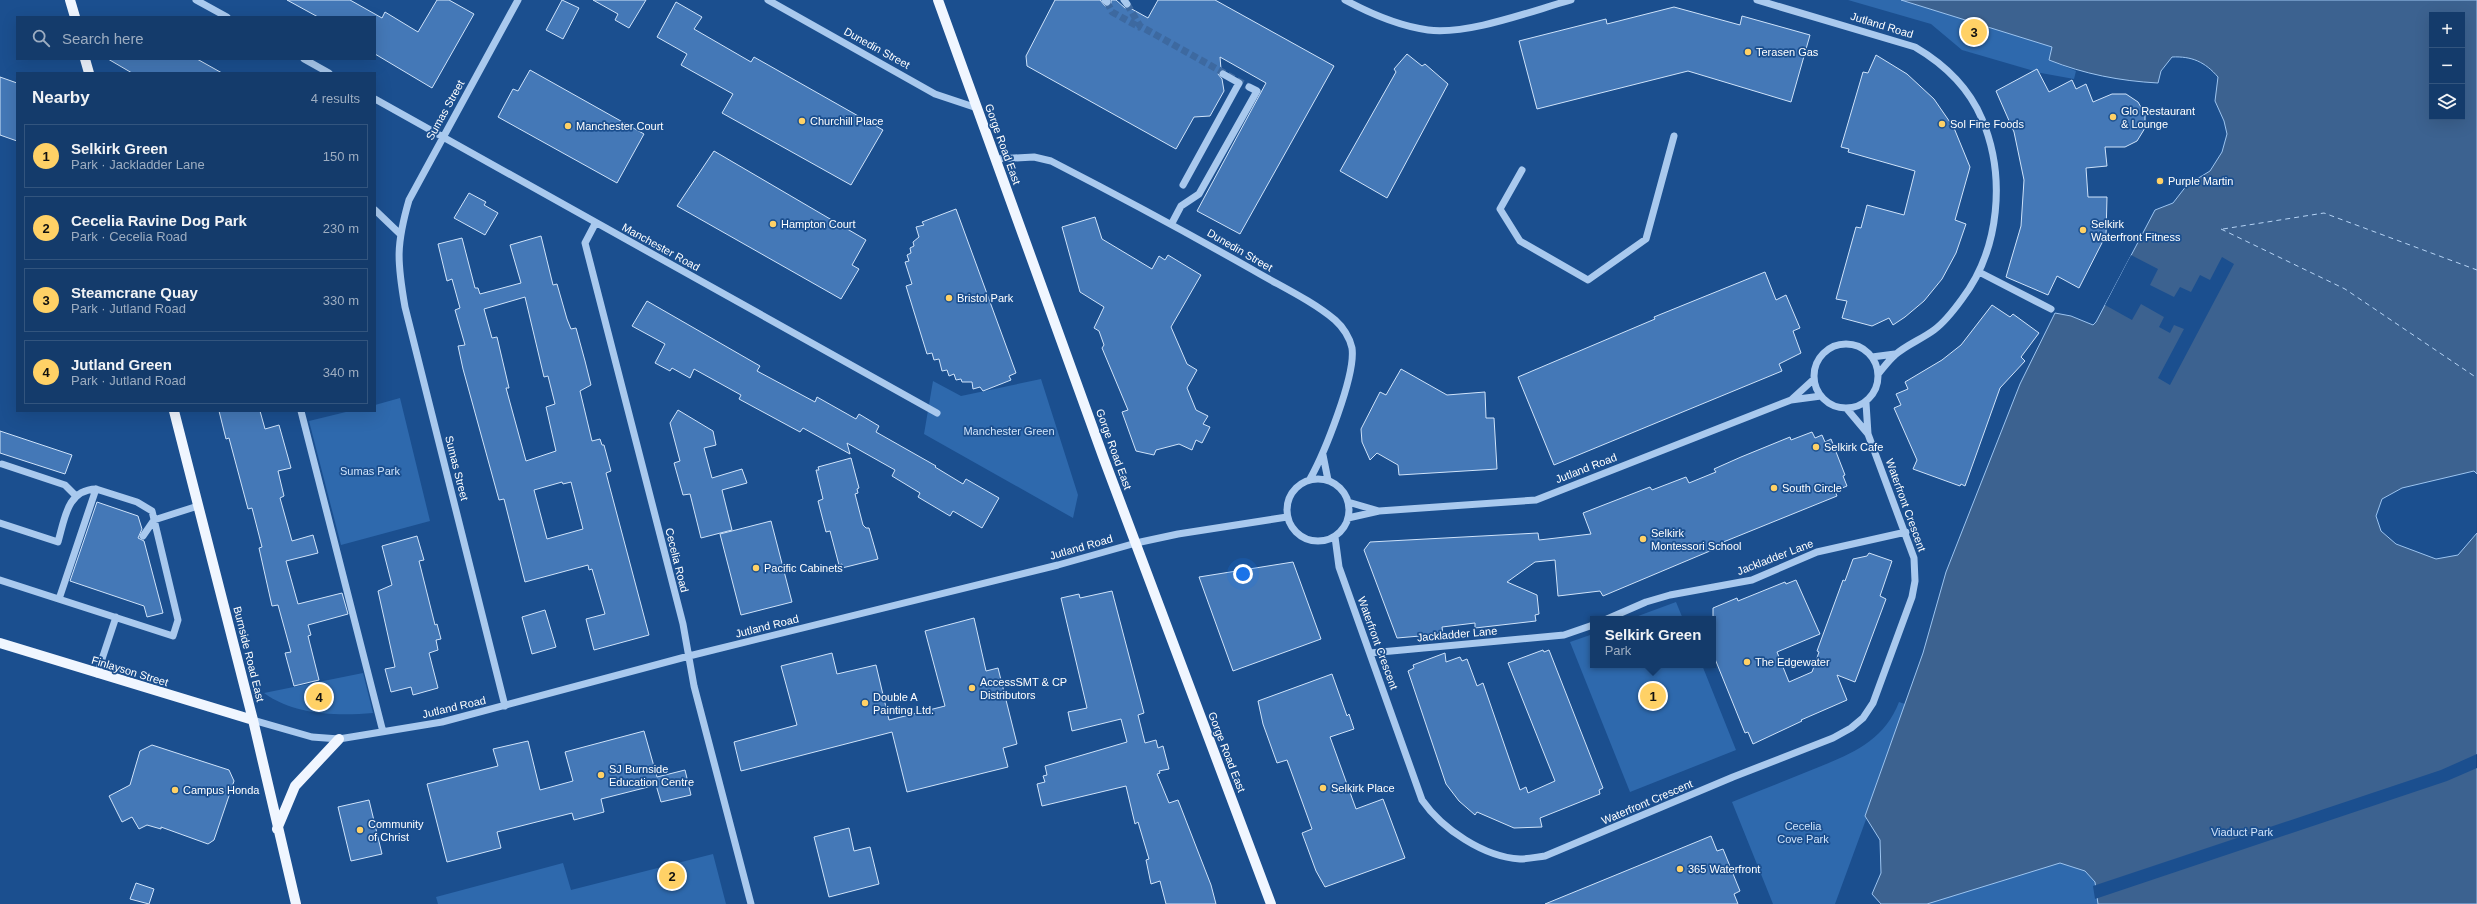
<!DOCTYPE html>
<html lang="en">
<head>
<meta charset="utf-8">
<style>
	:root { --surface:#143b6b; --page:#1d4271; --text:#f1f3f6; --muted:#9dadc1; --line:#33557e; --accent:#ffd166 }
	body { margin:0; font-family:Arial,sans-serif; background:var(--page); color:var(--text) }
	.controls { position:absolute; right:12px; top:12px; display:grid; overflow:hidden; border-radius:0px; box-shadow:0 4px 16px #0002 }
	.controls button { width:36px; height:36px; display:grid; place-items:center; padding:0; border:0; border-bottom:1px solid var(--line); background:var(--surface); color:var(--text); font:20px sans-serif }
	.you { position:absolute; left:1243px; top:574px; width:14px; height:14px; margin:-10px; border:3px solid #fff; border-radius:50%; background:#1a73e8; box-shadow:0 0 0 6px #1a73e833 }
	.badge { display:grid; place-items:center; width:26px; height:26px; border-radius:50%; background:var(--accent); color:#111; font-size:13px; font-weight:700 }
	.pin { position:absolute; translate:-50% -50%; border:2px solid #fff; box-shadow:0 1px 4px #0006 }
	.popup { position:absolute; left:1590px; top:616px; width:126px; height:52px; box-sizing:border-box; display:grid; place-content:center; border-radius:0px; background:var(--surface); filter:drop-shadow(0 1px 3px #0005); font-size:13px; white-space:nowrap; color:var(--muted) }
	.popup b { font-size:15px; color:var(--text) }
	.popup::after { content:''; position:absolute; left:50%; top:100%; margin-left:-8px; border:8px solid transparent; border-top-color:var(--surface) }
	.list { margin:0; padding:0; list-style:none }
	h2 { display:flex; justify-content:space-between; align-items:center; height:52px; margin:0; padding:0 16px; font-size:17px }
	h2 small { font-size:13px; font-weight:400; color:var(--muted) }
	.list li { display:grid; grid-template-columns:26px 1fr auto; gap:12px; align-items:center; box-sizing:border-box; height:64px; margin:0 8px 8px; padding:0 8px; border:1px solid var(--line); border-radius:0px }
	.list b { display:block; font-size:15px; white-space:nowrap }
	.list p { margin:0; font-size:13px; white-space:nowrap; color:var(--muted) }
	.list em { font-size:13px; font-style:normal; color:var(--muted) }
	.icon { flex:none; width:22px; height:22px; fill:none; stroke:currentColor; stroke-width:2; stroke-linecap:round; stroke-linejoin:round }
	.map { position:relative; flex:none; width:2477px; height:904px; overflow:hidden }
	.search { position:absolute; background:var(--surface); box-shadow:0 4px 16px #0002; left:16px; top:16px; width:360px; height:44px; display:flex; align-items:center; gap:10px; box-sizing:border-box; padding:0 14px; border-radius:0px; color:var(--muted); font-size:15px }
	.panel { position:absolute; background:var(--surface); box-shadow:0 4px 16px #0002; left:16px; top:72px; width:360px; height:340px; border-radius:0px }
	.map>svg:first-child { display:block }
</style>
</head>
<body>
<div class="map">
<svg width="2477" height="904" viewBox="0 0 2477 904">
	<rect width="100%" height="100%" fill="#1b4f8f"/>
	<!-- green -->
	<path fill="#2e69ad" d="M1848,0H1901L2053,47L2049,60L2076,71L2074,79L2041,73L1962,50L1931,24Z
		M1041,379L1078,495L1073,518L924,434L933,381L961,396Z
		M400,398L430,521L341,545L309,421L350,411H375V405Z
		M1676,602L1683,619H1630Z
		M1593,634V665H1702L1736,750L1630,792L1570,642Z
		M363,673L373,713C336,716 294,715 264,693Z
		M1899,702L1908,705L1835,904H1773L1732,802C1756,792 1780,783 1804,773C1843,757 1883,745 1899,702Z
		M2279,774L2159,904H1906Z
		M713,854L726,904H438L436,897L563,863L571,890Z"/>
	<!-- water -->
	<path fill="#3c6290" stroke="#9cc4f0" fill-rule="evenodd" d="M1901,0H2477V474L2474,471L2402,488L2382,499L2376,516L2381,531L2396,544L2436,559L2458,555L2477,533V904H2098L2095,882L2085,871L2060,863L1927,904H1881L1872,894L1881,873L1880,840L1865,816L1923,653L1946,572L2020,384L2055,313L2071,316L2093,325L2096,322L2155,210L2173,203L2187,185L2210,171L2222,152L2227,134L2224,121L2215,101L2218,77C2205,62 2192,56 2172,57L2161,71L2158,83C2120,81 2084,74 2049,60L2052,47ZM2432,15H2462V117H2432Z"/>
	<!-- pier -->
	<path fill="#1b4f8f" d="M2131,255L2158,269L2150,285L2174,297L2180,287L2191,292L2200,275L2210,280L2222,257L2234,264L2170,385L2158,378L2184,329L2174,325L2170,333L2159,327L2164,317L2141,304L2132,320L2105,305Z
		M2477,754V768L2447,781L2095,899L2093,886L2441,770Z"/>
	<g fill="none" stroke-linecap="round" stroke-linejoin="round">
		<!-- ferry -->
		<path stroke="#b5d3f5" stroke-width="1" stroke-dasharray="5 4" stroke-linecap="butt" d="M2221,229L2345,289L2477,378
			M2223,229L2324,213L2477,270"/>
	</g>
	<!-- building -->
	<path fill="#4478b7" stroke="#cfe3fa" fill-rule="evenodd" d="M287,0H350L382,18L385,12L418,32L437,0H449L474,14L432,88L375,54V17H318Z
		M562,0L579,8L563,39L546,30Z
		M593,0H646L629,28L615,20L618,14Z
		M1055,0H1100L1106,7L1111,5V0H1116L1125,8H1130L1148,18L1158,0H1215L1334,66L1240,234L1197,211L1266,83L1220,57L1221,69L1218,74L1222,79L1224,91L1210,116L1194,117L1176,149L1027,66L1026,56Z
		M676,2L702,17L694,29L751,62L754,57L883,130L851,185L722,113L733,94L681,65L687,54L657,37Z
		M1674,7L1740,25L1742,16L1810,35L1791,102L1688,71L1537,109L1519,41L1606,19L1607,24Z
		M1407,54L1422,66L1425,64L1448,84L1387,198L1340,171L1396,72L1394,69Z
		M1876,55L1907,74L1934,99L1954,128L1970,167L1955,220L1966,224L1956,253L1942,279L1924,301L1905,317L1893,325L1889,318L1872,326L1842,318L1847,301L1836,299L1856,227L1861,228L1867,205L1904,215L1915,171L1848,152L1849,149L1841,147L1863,72L1868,73Z
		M108,59H197L222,73H132Z
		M2037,69L2049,92L2072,80L2076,89L2086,84L2093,102L2112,94H2126L2138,102L2145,114V128L2137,141L2125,147H2105L2107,166L2086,168L2088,197H2107L2106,235L2079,288L2057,276L2048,295L2006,277L2021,226L2024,180L2014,132L1996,91Z
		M530,70L644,134L617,183L498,117L513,89L518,91Z
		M0,77L17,83V141L0,135Z
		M714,151L866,240L852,265L859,269L841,299L677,206Z
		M469,193L486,202L484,205L498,213L485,235L454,218Z
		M956,209L1016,373L1009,376L1011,380L983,391L980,387L973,389L972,382H962L961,379L956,380L954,374L949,376L947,370L942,371L939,359L934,360L932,353L927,354L906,286L912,284L905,262L909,261L907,255L911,253L910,248L914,246L913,242L919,237L916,227L924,225L922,222Z
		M1095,217L1102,239L1152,269L1159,256L1165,260L1168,255L1201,275L1171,327L1187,364L1197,370L1187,388L1196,410L1208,416L1203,424L1210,427L1202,443L1196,440L1192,450L1179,444L1156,450L1154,455L1136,451L1122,412L1128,410L1102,348L1104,345L1099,331L1094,328L1104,307L1080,292L1062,227Z
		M541,236L553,285L557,284L567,319L571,329L576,328L585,361L591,385L580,391L592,441L600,439L602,445H604L611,471L606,473L649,635L594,650L586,619L605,614L592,569L589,570L588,565L525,582L504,499L499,500L463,369L458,346L465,345L455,310L460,308L452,279L447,281L438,244L462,238L475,288H478L480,294L521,283L510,245ZM525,297L544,377L548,376L555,404L546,407L556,451L526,461L506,388H509L497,337L492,338L484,309ZM562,482L563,484L571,482L583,529L547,539L534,490Z
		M1765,272L1776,300L1786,295L1800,328L1793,331L1801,353L1779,364L1782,371L1554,465L1518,377L1655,319L1654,317Z
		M647,301L760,366L757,371L815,402L817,397L856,419L859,414L879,426L876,432L936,466L935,467L963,484L966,479L999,498L982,528L953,511L950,516L918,497L920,493L892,476L895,470L847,443L850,454L803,428L800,432L739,399L741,395L694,369L690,378L672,368L670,371L655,363L665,344L632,326Z
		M1992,305L2010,317L2013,314L2039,333L2021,357L2025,361L2000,388L1965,486L1961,484L1960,486L1913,469L1917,460L1894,408L1901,405L1896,394L1908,389L1905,382L1942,360L1961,345Z
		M1401,369L1447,395L1485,392L1486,418H1494L1497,469L1399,475L1398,465L1377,453L1370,460L1362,442L1361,429L1380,392L1386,395Z
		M678,410L713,431L716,445L704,448L712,478L742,469L747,483L722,490L732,530L701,538L690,494L683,495L674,463L680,461L670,423Z
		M219,411H260L265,429L279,425L291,468L278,471L284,496L280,498L292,541L313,535L318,553L286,561L298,604L342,593L348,614L308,625L311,635L308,636L319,680L294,686L285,653L291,652L278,605L272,606L259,548L262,547L252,508L248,509L229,438L226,439Z
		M0,431L72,455L65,474L0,453Z
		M1812,432L1815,438L1822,435L1825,442L1831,439L1845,475L1843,476L1847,486L1835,491L1837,496L1716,545L1717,548L1603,596L1600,591L1558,596L1555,560L1535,562L1507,582L1537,595L1539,614L1535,615L1536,621L1475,628V623L1442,627L1443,634L1397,638L1364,550L1370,542L1538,533L1539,540L1591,534L1583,513L1650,487L1652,490L1686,477L1689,483L1716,472L1714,469L1741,457L1790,437L1791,440Z
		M851,458L859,488L857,489L858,493L855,494L863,525L866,528H869L878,559L842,568V564L839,565L830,531L826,532L818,501L823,499L816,470H819L818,467Z
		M97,502L138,516L142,529L138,538L144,541L163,613L147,617L144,606L70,581Z
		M771,521L792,602L741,615L720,534Z
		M417,536L424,560L419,561L435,625L437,624L441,639L436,640L438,650L429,653L438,688L413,695L411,687L391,692L385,669L395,667L378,591L392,585L382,546Z
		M1869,553L1892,561L1880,596L1886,599L1855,682L1837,675L1847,700L1801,720L1802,721L1753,744L1748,732L1745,733L1713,654V608L1737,598L1738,601L1785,582L1786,584L1796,580L1820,634L1777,652L1789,682L1812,672L1819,652L1817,651L1843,580L1845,581L1853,559L1867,556Z
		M1293,562L1321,639L1233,671L1199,577Z
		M1112,591L1144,713L1138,715L1145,743L1156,740L1158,748L1163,746L1169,769L1159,771L1160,773L1157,774L1169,803L1178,800L1211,885L1216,904H1166L1160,881L1151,884L1146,860L1149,859L1138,822L1135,824L1126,786L1042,806L1037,784L1045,782L1043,776L1047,775L1045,766L1127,742L1121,719L1072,731L1068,712L1087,708L1061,598L1079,594L1080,598Z
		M545,610L556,647L532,654L522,617Z
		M974,618L986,671L998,668L1017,744L1003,748L1008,767L907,792L892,732L741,771L734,742L797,725L781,666L832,653L837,674L876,665L889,720L945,706L925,631Z
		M1543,650L1544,652L1549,650L1603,788L1599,790L1600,794L1540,818L1542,827L1514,828L1477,812L1475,815L1459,801L1446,784L1408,671L1414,668L1413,665L1445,653L1446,662L1460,657L1462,661L1467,659L1477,686L1483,683L1520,790L1526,787L1528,793L1555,781L1508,663Z
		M1332,674L1347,716L1349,714L1354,729L1330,737L1356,809L1383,799L1405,858L1325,887L1316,871L1302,833L1312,829L1287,760L1277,763L1263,724L1258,701Z
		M644,731L657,777L685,770L691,795L661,802L656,785L601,799L604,812L574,820L572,813L497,832L501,848L447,862L427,784L498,766L493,749L528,741L540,790L573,781L565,752Z
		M152,745L229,770L234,781L214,840L208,844L161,827V829L147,825L139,829L132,817L122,822L109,796L130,785L140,751Z
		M369,800L382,854L351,861L338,807Z
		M849,828L854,851L870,847L879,884L829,897L814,837Z
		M1711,836L1717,851L1723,849L1740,891L1734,894L1738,904H1545Z
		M136,883L154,889L149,904L130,899Z"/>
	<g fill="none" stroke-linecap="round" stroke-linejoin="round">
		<!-- minor-tunnel -->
		<path stroke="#3d69a0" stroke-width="7" stroke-dasharray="7 3.5" stroke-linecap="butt" d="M1107,2L1112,12L1141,28
			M1127,4L1140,26L1249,87"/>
		<!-- minor -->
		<path stroke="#a9c9ee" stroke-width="7" d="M196,0L227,17
			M768,0L935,94L977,108
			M1105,0L1107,2
			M1124,0L1127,4
			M1345,0C1371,14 1399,26 1428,30C1469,35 1531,11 1571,0
			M1757,0L1915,47C1944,64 1969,88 1982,119C2006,176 2000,249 1962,299C1954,310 1945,322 1934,330C1922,339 1906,345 1895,355C1889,360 1884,367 1879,373
			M304,59L329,73
			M375,99L937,413
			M996,159L1034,157L1051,161C1119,196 1186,232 1253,270C1280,286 1311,300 1335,320C1343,327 1350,338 1352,348C1356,375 1324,454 1310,479
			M1522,170L1500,209L1520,241L1588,280L1646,239L1674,136
			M1183,185L1239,83L1223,74
			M375,210L399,233
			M1172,223L1181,206L1199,194L1257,91L1249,87
			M595,224L585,243L683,624L694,686L751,904
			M1979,272L2051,309
			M1814 376a32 32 0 1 1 64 0a32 32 0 1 1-64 0Z
			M1872,357L1895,354
			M1791,400L1814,379
			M1847,409L1868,434
			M301,411L383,732
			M1323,455L1328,480
			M2,464L65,485L75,495
			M1287 510a31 31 0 1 1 62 0a31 31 0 1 1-62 0Z
			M1348,502L1379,511
			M1348,518L1379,511L1536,500L1791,400L1821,396
			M0,523L58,542C65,518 67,490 96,489
			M143,536L154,520L198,506
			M1335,537L1339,567L1422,800C1442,829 1484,857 1520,859C1528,859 1537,857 1545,856L1733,777L1833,738L1851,728L1863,718L1873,703L1912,597L1915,581L1914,558L1868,434L1866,403
			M0,580L173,636L178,620L152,511L137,502L96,489L59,599
			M1607,619L1646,602L1670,595L1752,580L1817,552L1906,532
			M1370,653L1564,635L1593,625
			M97,674L116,617
			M505,706L405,307C397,261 396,245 409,200L518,0
			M253,720L312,737L339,739L442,722L689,656L1058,565L1136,543L1178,534L1287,517"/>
		<!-- major -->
		<path stroke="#f0f6ff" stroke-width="10" d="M70,0L75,17
			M938,0L1104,459L1271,904
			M85,59L89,73
			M174,411L253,720L296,904
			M0,643L253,720
			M277,829L295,786L339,739"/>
	</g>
	<!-- markers -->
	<g fill="#ffd166" stroke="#1b4f8f" stroke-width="1.5">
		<circle cx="1748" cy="52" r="4"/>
		<circle cx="2113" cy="117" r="4"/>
		<circle cx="802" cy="121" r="4"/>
		<circle cx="1942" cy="124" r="4"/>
		<circle cx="568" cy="126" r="4"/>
		<circle cx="2160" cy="181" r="4"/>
		<circle cx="773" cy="224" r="4"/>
		<circle cx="2083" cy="230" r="4"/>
		<circle cx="949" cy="298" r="4"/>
		<circle cx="1816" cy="447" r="4"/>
		<circle cx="1774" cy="488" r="4"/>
		<circle cx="1643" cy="539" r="4"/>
		<circle cx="756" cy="568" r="4"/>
		<circle cx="1747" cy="662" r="4"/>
		<circle cx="972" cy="688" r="4"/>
		<circle cx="865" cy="703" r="4"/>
		<circle cx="601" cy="775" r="4"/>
		<circle cx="1323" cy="788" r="4"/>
		<circle cx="175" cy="790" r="4"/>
		<circle cx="360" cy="830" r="4"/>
		<circle cx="1680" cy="869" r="4"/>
	</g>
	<g text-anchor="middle" stroke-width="3.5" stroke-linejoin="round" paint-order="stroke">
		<!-- street labels -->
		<g font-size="11" fill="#fff" stroke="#1b4f8f">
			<text transform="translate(1882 25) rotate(17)" y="4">Jutland Road</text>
			<text transform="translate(877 48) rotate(29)" y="4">Dunedin Street</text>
			<text transform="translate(445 110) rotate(-61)" y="4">Sumas Street</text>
			<text transform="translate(1003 144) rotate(70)" y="4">Gorge Road East</text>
			<text transform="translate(661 247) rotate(29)" y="4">Manchester Road</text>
			<text transform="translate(1240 250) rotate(30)" y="4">Dunedin Street</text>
			<text transform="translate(1114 449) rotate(70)" y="4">Gorge Road East</text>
			<text transform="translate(457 468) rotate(76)" y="4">Sumas Street</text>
			<text transform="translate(1586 468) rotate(-21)" y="4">Jutland Road</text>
			<text transform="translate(1906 505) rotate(70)" y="4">Waterfront Crescent</text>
			<text transform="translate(1081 547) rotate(-16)" y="4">Jutland Road</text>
			<text transform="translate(1775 557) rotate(-21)" y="4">Jackladder Lane</text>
			<text transform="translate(677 560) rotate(76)" y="4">Cecelia Road</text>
			<text transform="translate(767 626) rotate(-14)" y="4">Jutland Road</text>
			<text transform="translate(1457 634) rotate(-5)" y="4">Jackladder Lane</text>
			<text transform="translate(1378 643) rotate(70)" y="4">Waterfront Crescent</text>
			<text transform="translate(249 654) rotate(76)" y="4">Burnside Road East</text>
			<text transform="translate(130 671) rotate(17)" y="4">Finlayson Street</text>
			<text transform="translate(454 707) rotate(-13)" y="4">Jutland Road</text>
			<text transform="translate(1227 752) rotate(69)" y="4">Gorge Road East</text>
			<text transform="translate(1647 802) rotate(-23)" y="4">Waterfront Crescent</text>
		</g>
		<!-- poi labels -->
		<g font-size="11" fill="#fff" stroke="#1b4f8f" text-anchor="start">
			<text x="1756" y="56">Terasen Gas</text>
			<text x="2121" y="115">Glo Restaurant<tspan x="2121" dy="13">&amp; Lounge</tspan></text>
			<text x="810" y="125">Churchill Place</text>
			<text x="1950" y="128">Sol Fine Foods</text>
			<text x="576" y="130">Manchester Court</text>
			<text x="2168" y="185">Purple Martin</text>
			<text x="781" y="228">Hampton Court</text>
			<text x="2091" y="228">Selkirk<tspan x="2091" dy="13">Waterfront Fitness</tspan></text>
			<text x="957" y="302">Bristol Park</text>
			<text x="1824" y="451">Selkirk Cafe</text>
			<text x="1782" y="492">South Circle</text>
			<text x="1651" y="537">Selkirk<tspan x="1651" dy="13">Montessori School</tspan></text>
			<text x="764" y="572">Pacific Cabinets</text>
			<text x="1755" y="666">The Edgewater</text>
			<text x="980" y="686">AccessSMT &amp; CP<tspan x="980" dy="13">Distributors</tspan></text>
			<text x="873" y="701">Double A<tspan x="873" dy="13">Painting Ltd.</tspan></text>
			<text x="609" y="773">SJ Burnside<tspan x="609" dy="13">Education Centre</tspan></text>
			<text x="1331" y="792">Selkirk Place</text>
			<text x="183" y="794">Campus Honda</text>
			<text x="368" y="828">Community<tspan x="368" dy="13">of Christ</tspan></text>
			<text x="1688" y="873">365 Waterfront</text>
		</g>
		<!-- park labels -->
		<g font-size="11" fill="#cfe3fa" stroke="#1b4f8f">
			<text x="1009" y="435">Manchester Green</text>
			<text x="370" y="475">Sumas Park</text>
			<text x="1803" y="830">Cecelia<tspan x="1803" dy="13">Cove Park</tspan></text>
			<text x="2242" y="836">Viaduct Park</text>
		</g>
	</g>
</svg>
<div class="controls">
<button>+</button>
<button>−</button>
<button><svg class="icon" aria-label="layers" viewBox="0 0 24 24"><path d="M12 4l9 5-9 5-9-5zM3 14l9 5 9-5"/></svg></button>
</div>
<div class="you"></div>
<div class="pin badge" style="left:1653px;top:696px">1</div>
<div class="popup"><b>Selkirk Green</b>Park</div>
<div class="pin badge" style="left:672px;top:876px">2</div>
<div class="pin badge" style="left:1974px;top:32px">3</div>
<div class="pin badge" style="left:319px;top:697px">4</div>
<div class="search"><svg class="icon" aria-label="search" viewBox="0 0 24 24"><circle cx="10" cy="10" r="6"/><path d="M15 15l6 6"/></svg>Search here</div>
<section class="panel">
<h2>Nearby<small>4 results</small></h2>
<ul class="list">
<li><span class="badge">1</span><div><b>Selkirk Green</b><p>Park · Jackladder Lane</p></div><em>150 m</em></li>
<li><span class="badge">2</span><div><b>Cecelia Ravine Dog Park</b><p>Park · Cecelia Road</p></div><em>230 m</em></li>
<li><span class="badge">3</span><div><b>Steamcrane Quay</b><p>Park · Jutland Road</p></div><em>330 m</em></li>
<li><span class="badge">4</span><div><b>Jutland Green</b><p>Park · Jutland Road</p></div><em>340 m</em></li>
</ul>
</section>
</div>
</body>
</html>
